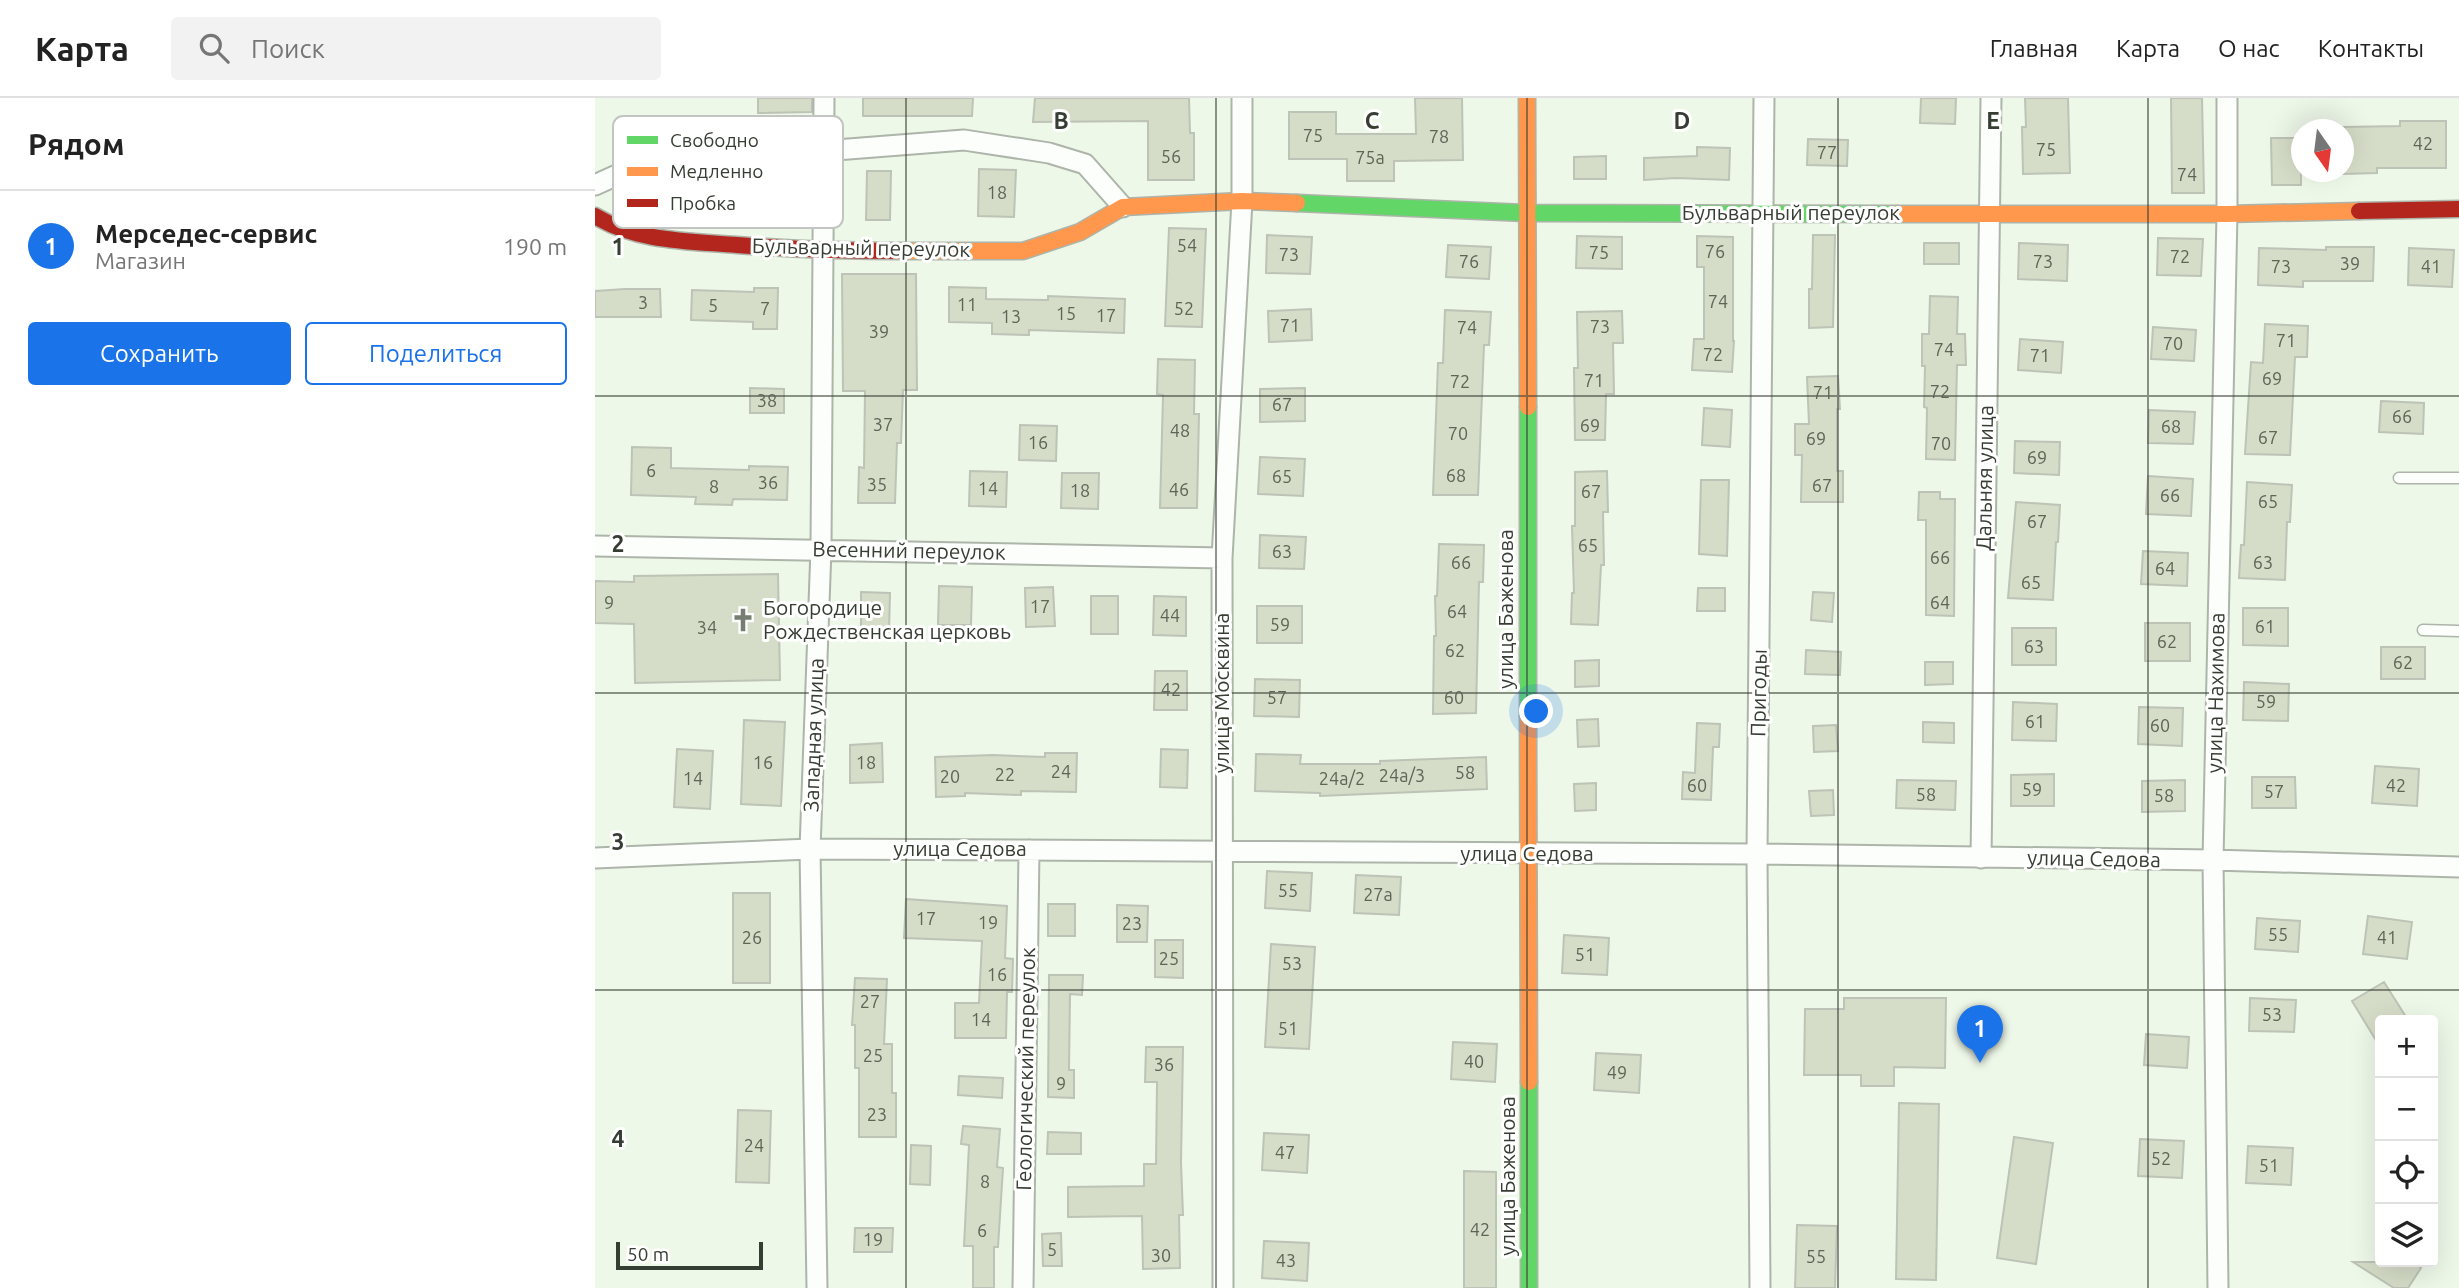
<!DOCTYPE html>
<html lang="ru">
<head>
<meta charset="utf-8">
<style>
	:root { --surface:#fff; --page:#f2f2f2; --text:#222; --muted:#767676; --line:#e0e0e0; --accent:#1a73e8 }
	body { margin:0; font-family:Ubuntu,sans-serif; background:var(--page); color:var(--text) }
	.controls { position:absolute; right:21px; bottom:21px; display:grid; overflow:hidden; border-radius:7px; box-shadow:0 7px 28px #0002 }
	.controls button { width:63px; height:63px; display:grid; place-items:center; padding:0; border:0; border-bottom:2px solid var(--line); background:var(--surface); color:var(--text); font:35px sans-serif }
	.compass { position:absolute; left:1696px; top:21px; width:63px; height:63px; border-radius:50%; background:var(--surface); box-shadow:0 7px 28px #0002; rotate:166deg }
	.scale { position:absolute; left:21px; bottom:18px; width:147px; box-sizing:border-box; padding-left:7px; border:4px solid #363d32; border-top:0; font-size:19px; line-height:24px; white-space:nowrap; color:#363d32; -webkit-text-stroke:5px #fff; paint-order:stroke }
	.you { position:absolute; left:942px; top:614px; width:24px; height:24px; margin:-18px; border:5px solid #fff; border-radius:50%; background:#1a73e8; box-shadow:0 0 0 10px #1a73e833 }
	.badge { display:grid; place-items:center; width:46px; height:46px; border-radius:50%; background:var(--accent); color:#fff; font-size:23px; font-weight:700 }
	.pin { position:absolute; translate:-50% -58px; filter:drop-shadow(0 2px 4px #0008) }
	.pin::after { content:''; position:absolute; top:37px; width:24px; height:21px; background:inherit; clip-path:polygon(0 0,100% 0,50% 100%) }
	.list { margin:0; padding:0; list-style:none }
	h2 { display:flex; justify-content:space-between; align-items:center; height:91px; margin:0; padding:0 28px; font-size:30px }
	h2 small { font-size:23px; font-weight:400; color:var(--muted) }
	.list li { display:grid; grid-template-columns:46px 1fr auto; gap:21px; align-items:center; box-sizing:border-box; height:112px; padding:0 28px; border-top:2px solid var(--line) }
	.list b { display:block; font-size:26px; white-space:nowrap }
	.list p { margin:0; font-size:23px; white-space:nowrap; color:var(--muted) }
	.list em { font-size:23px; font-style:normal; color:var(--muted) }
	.actions { display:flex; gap:14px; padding:21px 28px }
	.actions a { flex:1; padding:16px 0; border:2px solid var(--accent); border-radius:7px; text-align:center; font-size:24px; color:var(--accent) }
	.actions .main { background:var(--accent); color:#fff }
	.icon { flex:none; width:38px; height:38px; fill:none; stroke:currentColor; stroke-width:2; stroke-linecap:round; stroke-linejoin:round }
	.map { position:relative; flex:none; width:1864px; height:1190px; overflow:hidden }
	header { display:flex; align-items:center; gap:42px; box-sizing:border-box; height:98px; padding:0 35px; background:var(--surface); border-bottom:2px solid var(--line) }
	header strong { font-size:33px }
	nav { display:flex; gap:38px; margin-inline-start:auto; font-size:24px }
	.search { width:490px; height:63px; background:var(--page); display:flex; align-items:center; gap:18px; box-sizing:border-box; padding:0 24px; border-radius:7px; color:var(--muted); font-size:26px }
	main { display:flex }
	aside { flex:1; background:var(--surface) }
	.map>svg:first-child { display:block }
</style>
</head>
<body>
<header>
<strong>Карта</strong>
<div class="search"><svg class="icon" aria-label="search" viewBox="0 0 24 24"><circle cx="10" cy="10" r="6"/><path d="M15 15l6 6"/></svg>Поиск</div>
<nav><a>Главная</a><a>Карта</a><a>О нас</a><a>Контакты</a></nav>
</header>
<main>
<aside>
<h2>Рядом<small></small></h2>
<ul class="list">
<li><span class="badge">1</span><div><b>Мерседес-сервис</b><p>Магазин</p></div><em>190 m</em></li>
</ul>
<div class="actions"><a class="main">Сохранить</a><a>Поделиться</a></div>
</aside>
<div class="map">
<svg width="1864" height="1190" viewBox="0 0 1864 1190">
	<rect width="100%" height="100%" fill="#eef8e9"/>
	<!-- building -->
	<path fill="#d5dcc7" stroke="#bdc3b6" stroke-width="2" d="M163,0H217V14L163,15Z
		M268,0H378L377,18H268Z
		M440,0H594L595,35H599V82H553V23L438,24Z
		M820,0H867L868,62L799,63V83H752V61H694V14H741V36H821Z
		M1326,0H1361L1360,26L1325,25Z
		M1430,0H1473L1475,75L1428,76L1427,29H1431Z
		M1576,0H1607L1609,95H1577Z
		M1805,23H1851V70H1782V75L1748,76V29L1805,28Z
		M1676,40H1706V87H1677Z
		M1213,41L1253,42L1252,68L1212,67Z
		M1102,49L1135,50L1134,82L1081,80L1049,82V60L1102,58Z
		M1011,58V81H979V59Z
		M384,71L421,72L419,119L383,118Z
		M272,73H296L295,122H271Z
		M574,130L611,131L607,229L570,228Z
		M672,137L717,139L715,176L671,175Z
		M1218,137H1240L1238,229L1214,230V191H1217Z
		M982,138L1027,139V171L981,170Z
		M1102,138L1138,139V243H1139L1137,274L1097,272L1099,241H1109V169H1102Z
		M1563,140L1608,141L1606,178L1562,177Z
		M1329,145H1364V166H1329Z
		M1424,145L1473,147L1472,183L1423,181Z
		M853,147L896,149L894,181L851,179Z
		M1731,149H1779L1778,183H1708V189L1663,187L1664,150L1731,152Z
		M1814,150L1859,152L1857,189L1813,187Z
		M247,176H321L322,292H308L306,345H302L300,405H263L264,369L269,370L270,293H248Z
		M354,189L391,190V201L453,202V198L530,201L529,235L434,232V237L397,236V225L354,224Z
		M159,190H183L182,231H158V224L96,222L97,192L159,194Z
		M30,191H65L66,219H0V193Z
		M1335,198L1363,199L1362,236H1370L1371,267H1362L1360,362L1331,361L1332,310L1329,309L1330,268H1327V236H1334Z
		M716,211L717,242L674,244L673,213Z
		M850,212L896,214L894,247H889L883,397H838L843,265H848Z
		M1027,213L1028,245H1018L1019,296H1011L1010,342H980L979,270H983L982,214Z
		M1670,226L1713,228L1712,259H1700L1695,357L1650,356L1656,264L1668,265Z
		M1558,229L1601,232L1599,263L1556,261Z
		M1425,241L1468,244L1466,275L1423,272Z
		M563,261L600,262L599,316H604L602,410H565L568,297L562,296Z
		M1243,278L1245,311H1242V373H1248V404H1206L1207,357H1200V326H1214L1212,279Z
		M155,290L189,291V315H155Z
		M710,290V323L665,324V291Z
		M1786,303L1829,305L1828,336L1784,334Z
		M1109,310L1137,312L1135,349L1107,347Z
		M1554,312L1600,314L1598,346L1553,345Z
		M425,327L462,328L461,363L424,362Z
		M1420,343L1465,344L1464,377L1419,375Z
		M37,349L76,350V370L154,372V368L193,369L192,402L138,401L137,407L100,406L101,399L36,397Z
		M665,359L710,361L708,398L663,396Z
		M375,373L412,374L411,409L374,408Z
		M1012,373L1013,414H1008L1009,467H1006L1003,527L976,526L977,495H979L977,428H980V374Z
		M467,375H504L503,411L466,410Z
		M1553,378L1598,381L1596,418L1551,416Z
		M1106,382H1134L1132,458L1104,456Z
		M1652,384L1697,387L1695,424H1692L1690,482L1644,480L1646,447H1649Z
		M1324,394H1345V401H1360L1359,518L1331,517V422H1323Z
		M1421,404L1465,407L1463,444H1461L1458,502L1413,500Z
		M665,437L711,439L709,471L664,470Z
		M844,446L889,447L888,484H884L881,615L838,616L839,538H841L840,498H842Z
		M1548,453L1593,455L1592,488L1546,486Z
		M183,476L185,582L40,585L39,526L0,525V483L39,484V478Z
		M344,488L377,489L376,527H343Z
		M458,489L460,528L431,529L430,490Z
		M1103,490H1130V513H1102Z
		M266,494L295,495L294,534H266Z
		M1218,494L1239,495L1237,524L1216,522Z
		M496,498H523V536H496Z
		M559,498L591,499V538L558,537Z
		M662,508H707V545H662Z
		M1648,510H1693V548L1648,547Z
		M1550,525H1595V563H1550Z
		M1417,530H1461V567H1417Z
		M1786,549H1830V581H1786Z
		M1211,552L1246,554L1245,577L1210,576Z
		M1004,562V588L980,589V563Z
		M1330,564H1358V586L1330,587Z
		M560,573H592V612H559Z
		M660,581L705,582L704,619L659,618Z
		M1649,584L1694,586L1693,623L1648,622Z
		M1418,604L1462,606L1461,643L1417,642Z
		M1544,609L1588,610L1587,648L1543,646Z
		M1003,621L1004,648L983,649L982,622Z
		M149,622L190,624L186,708L146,706Z
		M1328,624L1359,625V645L1328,644Z
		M1102,625L1125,626L1124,649H1118L1116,702L1087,701L1088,674L1100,675Z
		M1241,627L1243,653L1219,654L1218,628Z
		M287,645L288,684L255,685V647Z
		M82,651L118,653L115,711L79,709Z
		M566,651L593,652L592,690L565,689Z
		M450,655H482L481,694L426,693V697L370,695V698L341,699L340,659L398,657L450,659Z
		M661,656L706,657L705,666H785V663L891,659L892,691L725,698V695L660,693Z
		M1780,668L1824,671L1822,708L1777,705Z
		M1459,676V708H1416V677Z
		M1657,679H1700L1701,710H1657Z
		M1302,682L1361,683L1360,712L1301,710Z
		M1590,682V713L1547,714V683Z
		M1001,685V712L980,713L979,686Z
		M1238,692L1239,717L1216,718L1214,693Z
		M672,773L717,775L715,813L670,810Z
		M761,777L806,779L804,817L759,815Z
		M138,795H175V885H138Z
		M311,801L412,808L410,860L418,861L417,894H412L411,940H360V905H384L387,843L309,840Z
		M453,806H480V838H453Z
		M522,807L553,808L552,844H522Z
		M1773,818L1817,824L1812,861L1768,856Z
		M1662,820L1705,823L1703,854L1660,851Z
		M969,837L1014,840L1012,877L967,875Z
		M560,842H588V880L560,879Z
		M676,846L720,849L714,951L670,949Z
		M454,877H488L487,897L475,896L474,972H479V1000L453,999Z
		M260,880L292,881L289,946H297V995H301V1039H264V970H260V927H257Z
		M1789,884L1813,922H1785V949L1757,903Z
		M1249,900H1351L1350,970L1299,969V988H1266V977H1209L1210,911H1249Z
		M1655,900L1701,902L1699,934L1654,933Z
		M1551,936L1594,939L1592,970L1549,967Z
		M858,944L902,946L900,984L856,981Z
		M551,949H588L586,1065L588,1117H584L585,1170L548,1171L547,1118L473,1119V1089L549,1088V1066H561L562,984H550Z
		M1001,955L1046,957L1044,995L999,992Z
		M364,978L408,980L407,1000L363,997Z
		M1304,1005L1344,1006L1341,1182L1301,1181Z
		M143,1012L176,1013L174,1085L141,1084Z
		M368,1028L405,1031L402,1069L408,1070L403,1149H399V1190H378V1148H369L374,1047L366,1046Z
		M453,1034L486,1035V1056H452Z
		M669,1035L714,1037L712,1075L667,1072Z
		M1419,1039L1458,1045L1441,1166L1402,1160Z
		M1545,1041L1589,1043L1587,1080L1543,1078Z
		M316,1047L336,1048L335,1087L315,1086Z
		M1653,1048L1698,1050L1696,1087L1651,1085Z
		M869,1073L901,1074V1190H869Z
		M1202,1127L1242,1128L1240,1190H1200Z
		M260,1130H298L297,1154H259Z
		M466,1135L467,1168H448L447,1136Z
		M669,1143L714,1145L712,1183L667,1180Z
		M1758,1164H1816L1826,1170L1813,1190H1799Z"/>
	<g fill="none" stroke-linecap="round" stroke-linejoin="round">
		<!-- lane casing -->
		<g stroke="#adb4a9" stroke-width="13">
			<path id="lane" d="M1804,380H1864
				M1828,532L1864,533"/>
		</g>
		<!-- street casing -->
		<g stroke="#adb4a9" stroke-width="23">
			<path id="street" d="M0,87L55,62L228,53L369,42L454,55L490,66L528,109
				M0,448L627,460
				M0,760L215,751L1162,756L1618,762L1864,769
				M1386,760L1396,0
				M222,1190L215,751L226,451L229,0
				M428,1190L434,752
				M628,1190L627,460L647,103V0
				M1165,1190L1162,756L1169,0
				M1623,1190L1618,762L1632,116V0"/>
		</g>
		<!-- fast casing -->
		<g stroke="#adb4a9" stroke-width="19">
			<path id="fast" d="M702,105L931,115L1302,116
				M933,309V618
				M934,984V1190"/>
		</g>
		<!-- slow casing -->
		<g stroke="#adb4a9" stroke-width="19">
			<path id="slow" d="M932,0L933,309
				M1302,116H1632L1764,113
				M310,153H428L485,134L528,109L647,103L702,105
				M933,618L934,984"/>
		</g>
		<!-- jam casing -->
		<g stroke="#adb4a9" stroke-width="19">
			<path id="jam" d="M1764,113L1864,111
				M0,118C43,144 93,143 142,147C198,151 253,153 310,153"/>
		</g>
		<!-- lane -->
		<use href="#lane" stroke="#fcfefc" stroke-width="10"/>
		<!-- street -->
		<use href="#street" stroke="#fcfefc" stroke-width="19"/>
		<!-- fast -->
		<use href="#fast" stroke="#63d668" stroke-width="16"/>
		<!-- slow -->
		<use href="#slow" stroke="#ff974d" stroke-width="16"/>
		<!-- jam -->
		<use href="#jam" stroke="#b3261e" stroke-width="16"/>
	</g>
	<!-- grid -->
	<path fill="none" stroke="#363d32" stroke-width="2" stroke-opacity="0.55" d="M311,0V1190M621,0V1190M932,0V1190M1243,0V1190M1553,0V1190M0,298H1864M0,595H1864M0,892H1864"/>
	<!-- icons -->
	<defs>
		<g id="church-bare" transform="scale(1.89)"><path d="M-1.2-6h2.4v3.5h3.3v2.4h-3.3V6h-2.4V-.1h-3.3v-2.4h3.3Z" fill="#767e72" stroke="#fff" stroke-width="2.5" paint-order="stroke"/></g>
	</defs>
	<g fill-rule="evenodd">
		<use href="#church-bare" x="148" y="522"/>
	</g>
	<g text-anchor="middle" stroke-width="6" stroke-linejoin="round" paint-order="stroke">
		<!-- number labels -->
		<g font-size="18" fill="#5e6557">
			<text x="718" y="44">75</text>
			<text x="844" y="45">78</text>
			<text x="1828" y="52">42</text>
			<text x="1451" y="58">75</text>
			<text x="1232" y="61">77</text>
			<text x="576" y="65">56</text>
			<text x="775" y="66">75а</text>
			<text x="1592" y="83">74</text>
			<text x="402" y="101">18</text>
			<text x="592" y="154">54</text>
			<text x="1120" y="160">76</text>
			<text x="1004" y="161">75</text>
			<text x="694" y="163">73</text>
			<text x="1585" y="165">72</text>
			<text x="874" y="170">76</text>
			<text x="1448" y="170">73</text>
			<text x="1755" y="172">39</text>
			<text x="1686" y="175">73</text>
			<text x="1836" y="175">41</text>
			<text x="1123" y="210">74</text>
			<text x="48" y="211">3</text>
			<text x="372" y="213">11</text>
			<text x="118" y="214">5</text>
			<text x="170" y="217">7</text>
			<text x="589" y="217">52</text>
			<text x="471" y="222">15</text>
			<text x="511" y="224">17</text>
			<text x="416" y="225">13</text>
			<text x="695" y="234">71</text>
			<text x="1005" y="235">73</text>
			<text x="872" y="236">74</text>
			<text x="284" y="240">39</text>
			<text x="1691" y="249">71</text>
			<text x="1578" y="252">70</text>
			<text x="1349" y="258">74</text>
			<text x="1118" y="263">72</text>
			<text x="1445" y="264">71</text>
			<text x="1677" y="287">69</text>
			<text x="999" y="289">71</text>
			<text x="865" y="290">72</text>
			<text x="1345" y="300">72</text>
			<text x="1228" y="301">71</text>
			<text x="172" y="309">38</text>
			<text x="687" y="313">67</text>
			<text x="1807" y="325">66</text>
			<text x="288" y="333">37</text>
			<text x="995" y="334">69</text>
			<text x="1576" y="335">68</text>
			<text x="585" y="339">48</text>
			<text x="863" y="342">70</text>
			<text x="1673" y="346">67</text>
			<text x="1221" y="347">69</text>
			<text x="443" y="351">16</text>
			<text x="1346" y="352">70</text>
			<text x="1442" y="366">69</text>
			<text x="56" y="379">6</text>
			<text x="861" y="384">68</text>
			<text x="687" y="385">65</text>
			<text x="173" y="391">36</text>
			<text x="282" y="393">35</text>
			<text x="1227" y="394">67</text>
			<text x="119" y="395">8</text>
			<text x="393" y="397">14</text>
			<text x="584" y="398">46</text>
			<text x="485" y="399">18</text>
			<text x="996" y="400">67</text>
			<text x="1575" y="404">66</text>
			<text x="1673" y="410">65</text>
			<text x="1442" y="430">67</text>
			<text x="993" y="454">65</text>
			<text x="687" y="460">63</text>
			<text x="1345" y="466">66</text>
			<text x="866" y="471">66</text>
			<text x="1668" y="471">63</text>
			<text x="1570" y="477">64</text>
			<text x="1436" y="491">65</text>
			<text x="14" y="511">9</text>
			<text x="1345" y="511">64</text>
			<text x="445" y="515">17</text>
			<text x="862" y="520">64</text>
			<text x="575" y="524">44</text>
			<text x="685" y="533">59</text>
			<text x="1670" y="535">61</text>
			<text x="112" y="536">34</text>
			<text x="1572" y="550">62</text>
			<text x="1439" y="555">63</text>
			<text x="860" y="559">62</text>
			<text x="1808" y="571">62</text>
			<text x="576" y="598">42</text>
			<text x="682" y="606">57</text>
			<text x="859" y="606">60</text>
			<text x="1671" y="610">59</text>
			<text x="1440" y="630">61</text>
			<text x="1565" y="634">60</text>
			<text x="168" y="671">16</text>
			<text x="271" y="671">18</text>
			<text x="466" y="680">24</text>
			<text x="870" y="681">58</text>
			<text x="410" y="683">22</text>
			<text x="807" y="684">24а/3</text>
			<text x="355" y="685">20</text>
			<text x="98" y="687">14</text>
			<text x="747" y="687">24а/2</text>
			<text x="1102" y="694">60</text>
			<text x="1801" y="694">42</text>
			<text x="1437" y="698">59</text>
			<text x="1679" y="700">57</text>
			<text x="1331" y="703">58</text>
			<text x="1569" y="704">58</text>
			<text x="693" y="799">55</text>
			<text x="783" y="803">27а</text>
			<text x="331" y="827">17</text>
			<text x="393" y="831">19</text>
			<text x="537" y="832">23</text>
			<text x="1683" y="843">55</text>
			<text x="157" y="846">26</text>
			<text x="1792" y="846">41</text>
			<text x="990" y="863">51</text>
			<text x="574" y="867">25</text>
			<text x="697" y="872">53</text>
			<text x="402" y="883">16</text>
			<text x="275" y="910">27</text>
			<text x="1677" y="923">53</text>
			<text x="386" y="928">14</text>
			<text x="693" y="937">51</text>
			<text x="278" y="964">25</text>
			<text x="879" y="970">40</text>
			<text x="569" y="973">36</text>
			<text x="1022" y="981">49</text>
			<text x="466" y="992">9</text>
			<text x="282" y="1023">23</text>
			<text x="159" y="1054">24</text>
			<text x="690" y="1061">47</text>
			<text x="1566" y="1067">52</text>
			<text x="1674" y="1074">51</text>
			<text x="390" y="1090">8</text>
			<text x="885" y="1138">42</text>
			<text x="387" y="1139">6</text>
			<text x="278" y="1148">19</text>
			<text x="457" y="1158">5</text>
			<text x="566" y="1164">30</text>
			<text x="1221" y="1165">55</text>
			<text x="691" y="1169">43</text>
		</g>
		<!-- street labels -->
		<g font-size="21" fill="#363d32" stroke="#fff">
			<text x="1196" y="122">Бульварный переулок</text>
			<text transform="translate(266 150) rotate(1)" y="7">Бульварный переулок</text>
			<text transform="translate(1390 380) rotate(-89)" y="7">Дальняя улица</text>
			<text transform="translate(314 453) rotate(1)" y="7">Весенний переулок</text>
			<text transform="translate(911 511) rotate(-90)" y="7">улица Баженова</text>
			<text transform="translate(627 595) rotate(-90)" y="7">улица Москвина</text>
			<text transform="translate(1164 595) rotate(-89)" y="7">Пригоды</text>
			<text transform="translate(1621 595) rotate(-89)" y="7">улица Нахимова</text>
			<text transform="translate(219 637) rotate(-88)" y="7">Западная улица</text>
			<text x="365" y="758">улица Седова</text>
			<text x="932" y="763">улица Седова</text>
			<text transform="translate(1499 761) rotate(1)" y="7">улица Седова</text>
			<text transform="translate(431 971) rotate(-89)" y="7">Геологический переулок</text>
			<text transform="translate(913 1078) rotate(-90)" y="7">улица Баженова</text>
		</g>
		<!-- poi labels -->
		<g font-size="21" fill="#363d32" stroke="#fff" text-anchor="start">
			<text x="168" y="517">Богородице<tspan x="168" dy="24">Рождественская церковь</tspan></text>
		</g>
	</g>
	<!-- legend -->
	<rect x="18" y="18" width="230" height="112" rx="10" fill="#fff" stroke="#c3c5c2" stroke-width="2"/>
	<rect x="32" y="38" width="31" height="8" fill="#63d668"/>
	<rect x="32" y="69" width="31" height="9" fill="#ff974d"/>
	<rect x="32" y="101" width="31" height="8" fill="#b3261e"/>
	<g font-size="19" fill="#363d32">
		<text x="75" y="49">Свободно</text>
		<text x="75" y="80">Медленно</text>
		<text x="75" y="112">Пробка</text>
	</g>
	<g font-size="23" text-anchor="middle" font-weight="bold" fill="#363d32" stroke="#fff" stroke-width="6" stroke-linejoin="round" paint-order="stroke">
		<text x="466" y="31">B</text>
		<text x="777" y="31">C</text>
		<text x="1087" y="31">D</text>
		<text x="1398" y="31">E</text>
		<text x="23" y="157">1</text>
		<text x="23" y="454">2</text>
		<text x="23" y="752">3</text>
		<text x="23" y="1049">4</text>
	</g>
</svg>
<div class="controls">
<button>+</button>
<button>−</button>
<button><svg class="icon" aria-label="locate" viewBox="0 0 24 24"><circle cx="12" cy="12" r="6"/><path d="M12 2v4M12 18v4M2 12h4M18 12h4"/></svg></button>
<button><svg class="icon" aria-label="layers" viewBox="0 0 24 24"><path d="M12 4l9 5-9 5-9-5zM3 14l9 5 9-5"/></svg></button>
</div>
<svg class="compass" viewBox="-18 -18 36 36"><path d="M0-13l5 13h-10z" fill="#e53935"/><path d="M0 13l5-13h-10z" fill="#767676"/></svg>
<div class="scale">50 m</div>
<div class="you"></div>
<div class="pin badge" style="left:1385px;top:965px">1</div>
</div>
</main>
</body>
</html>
